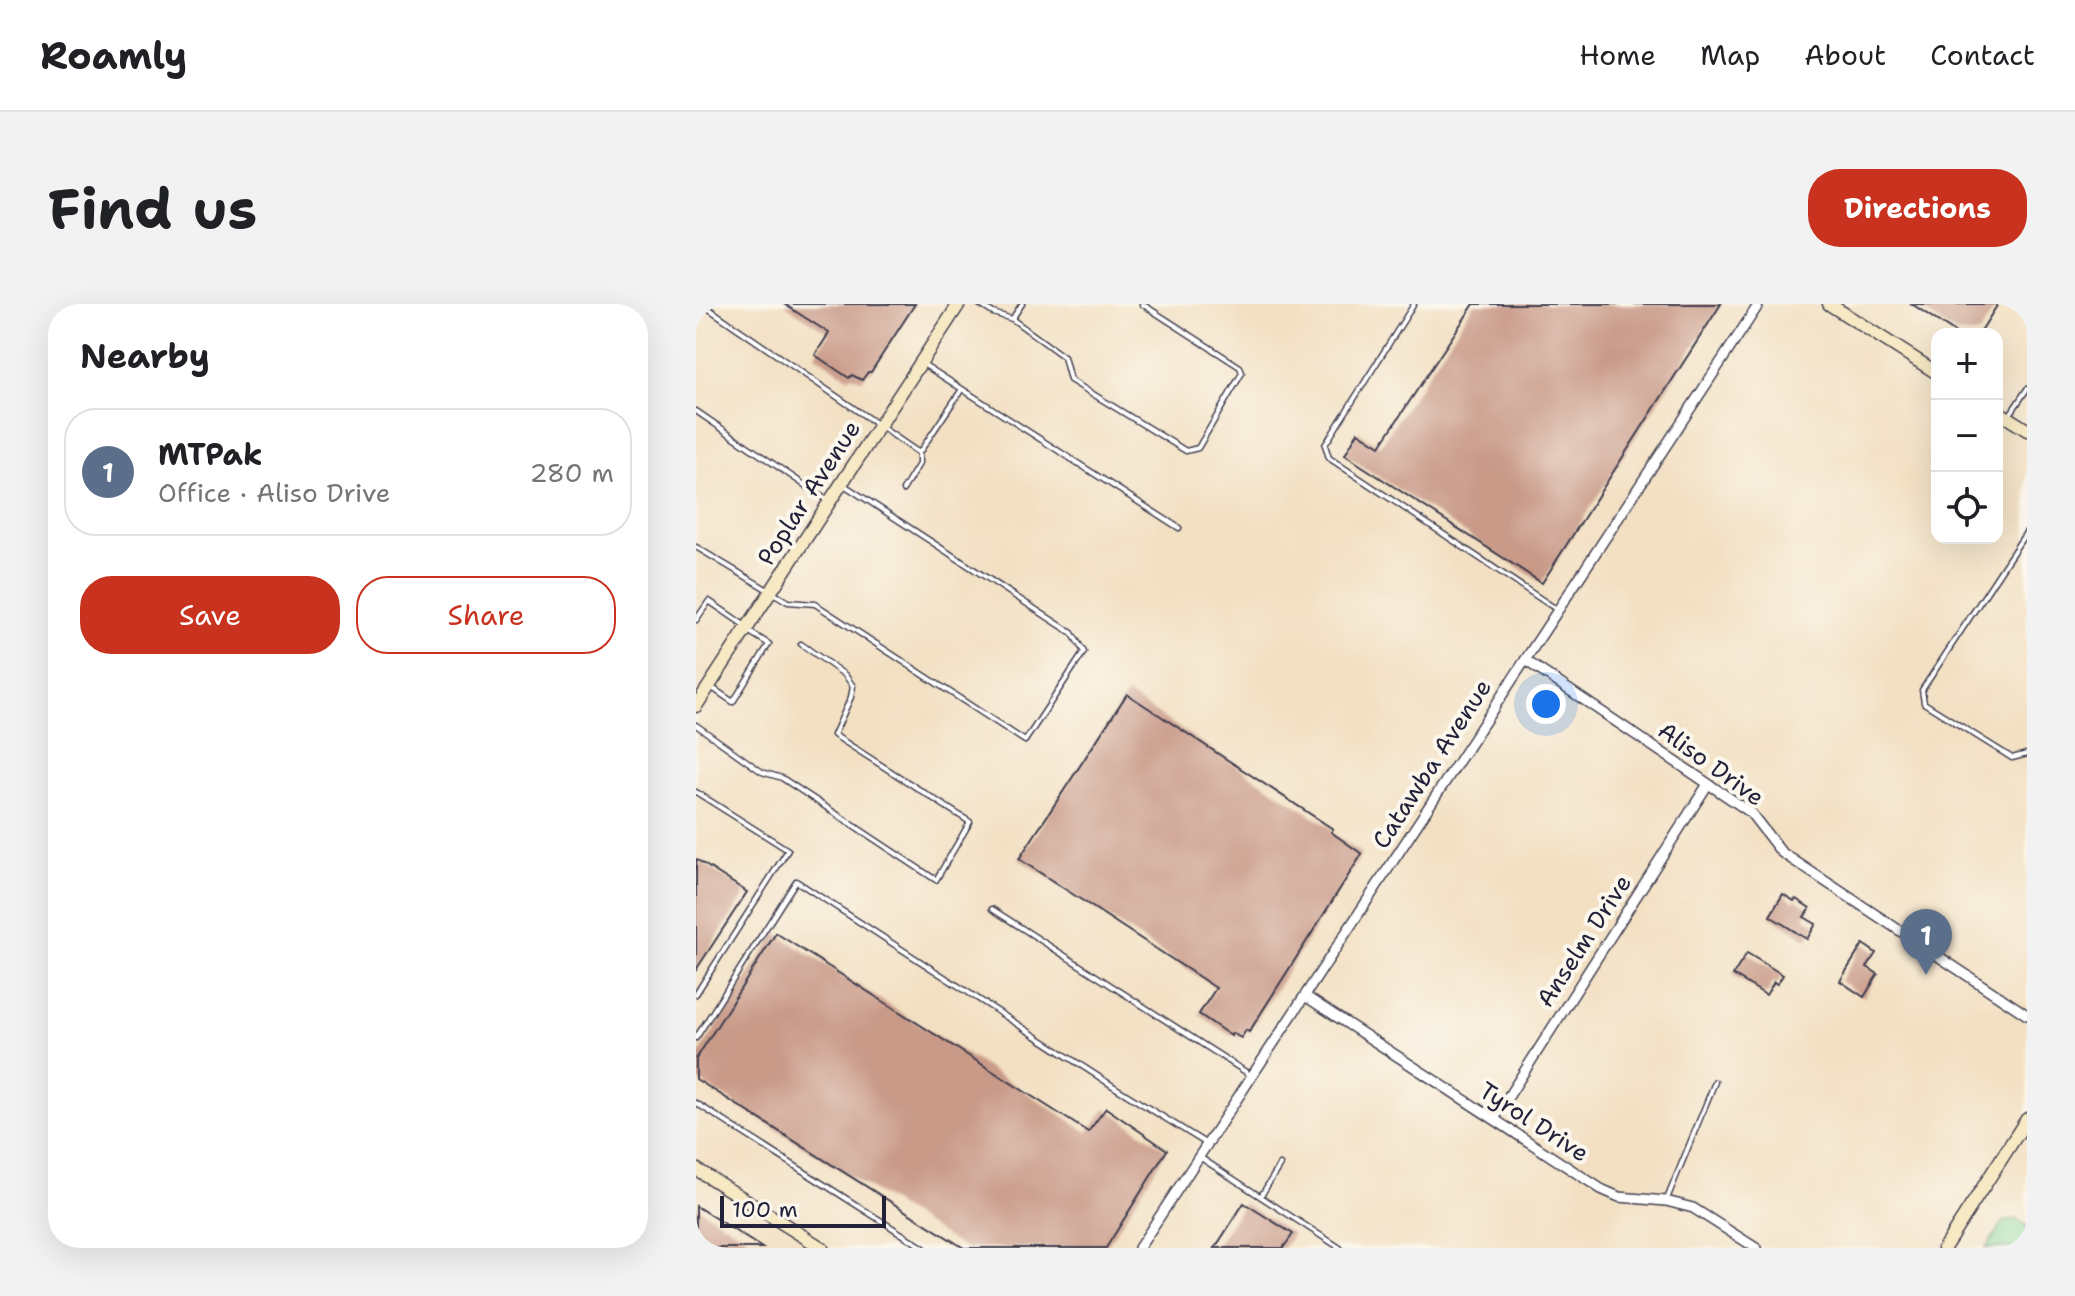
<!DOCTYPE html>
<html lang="en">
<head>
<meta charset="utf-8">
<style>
	:root { --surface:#fff; --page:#f2f2f2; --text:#202124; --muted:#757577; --line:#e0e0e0; --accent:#c8321e }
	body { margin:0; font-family:"Shantell Sans",sans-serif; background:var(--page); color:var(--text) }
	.controls { position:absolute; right:24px; top:24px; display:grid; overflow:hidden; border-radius:16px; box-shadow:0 8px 32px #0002 }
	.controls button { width:72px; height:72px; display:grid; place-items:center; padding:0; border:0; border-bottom:2px solid var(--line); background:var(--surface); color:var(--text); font:40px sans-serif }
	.scale { position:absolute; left:24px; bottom:20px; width:166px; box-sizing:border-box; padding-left:8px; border:4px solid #22223b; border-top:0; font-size:22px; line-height:28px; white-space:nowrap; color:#22223b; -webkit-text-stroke:6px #fbf7ec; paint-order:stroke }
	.you { position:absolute; left:850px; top:400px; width:28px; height:28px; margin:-20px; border:6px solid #fff; border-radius:50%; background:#1a73e8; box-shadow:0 0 0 12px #1a73e833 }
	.badge { display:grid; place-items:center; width:52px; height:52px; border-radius:50%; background:var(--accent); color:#fff; font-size:26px; font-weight:700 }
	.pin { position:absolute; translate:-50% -66px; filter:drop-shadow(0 2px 4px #0008) }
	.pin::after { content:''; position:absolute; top:42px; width:28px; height:24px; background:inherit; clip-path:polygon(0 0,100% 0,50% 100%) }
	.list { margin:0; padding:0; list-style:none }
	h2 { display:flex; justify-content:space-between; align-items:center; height:104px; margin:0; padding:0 32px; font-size:34px }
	h2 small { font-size:26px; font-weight:400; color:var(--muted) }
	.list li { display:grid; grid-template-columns:52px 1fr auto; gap:24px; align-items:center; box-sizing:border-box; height:128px; margin:0 16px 16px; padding:0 16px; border:2px solid var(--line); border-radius:32px }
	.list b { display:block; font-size:30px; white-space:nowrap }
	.list p { margin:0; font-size:26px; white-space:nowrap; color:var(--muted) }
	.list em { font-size:26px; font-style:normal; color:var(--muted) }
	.actions { display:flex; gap:16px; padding:24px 32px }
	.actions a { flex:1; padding:18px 0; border:2px solid var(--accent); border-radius:32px; text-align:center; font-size:28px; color:var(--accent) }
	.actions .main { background:var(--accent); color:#fff }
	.icon { flex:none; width:44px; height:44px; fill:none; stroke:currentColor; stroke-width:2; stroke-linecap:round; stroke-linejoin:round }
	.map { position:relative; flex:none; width:1331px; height:944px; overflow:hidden; border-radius:32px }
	header { display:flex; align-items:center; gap:48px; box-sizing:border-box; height:112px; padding:0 40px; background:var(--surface); border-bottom:2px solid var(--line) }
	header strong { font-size:38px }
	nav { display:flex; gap:44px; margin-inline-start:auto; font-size:28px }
	.intro { display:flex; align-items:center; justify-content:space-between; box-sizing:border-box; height:192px; padding:0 48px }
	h1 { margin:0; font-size:56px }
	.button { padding:20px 36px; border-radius:32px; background:var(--accent); color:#fff; font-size:28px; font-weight:700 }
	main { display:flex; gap:48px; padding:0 48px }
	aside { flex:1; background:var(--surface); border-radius:32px; box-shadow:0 8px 32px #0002 }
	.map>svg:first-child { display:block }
</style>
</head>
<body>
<header>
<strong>Roamly</strong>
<nav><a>Home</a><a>Map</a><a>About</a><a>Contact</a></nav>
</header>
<div class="intro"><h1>Find us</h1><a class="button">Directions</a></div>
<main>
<aside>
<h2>Nearby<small></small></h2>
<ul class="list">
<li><span class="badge" style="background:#5c6f8a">1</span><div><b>MTPak</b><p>Office · Aliso Drive</p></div><em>280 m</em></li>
</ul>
<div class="actions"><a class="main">Save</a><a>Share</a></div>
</aside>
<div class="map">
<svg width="1331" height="944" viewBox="0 0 1331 944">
	<rect width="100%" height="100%" fill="#fbf7ec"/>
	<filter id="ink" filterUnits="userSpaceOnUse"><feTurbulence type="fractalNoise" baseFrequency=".0125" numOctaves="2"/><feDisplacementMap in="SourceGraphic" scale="16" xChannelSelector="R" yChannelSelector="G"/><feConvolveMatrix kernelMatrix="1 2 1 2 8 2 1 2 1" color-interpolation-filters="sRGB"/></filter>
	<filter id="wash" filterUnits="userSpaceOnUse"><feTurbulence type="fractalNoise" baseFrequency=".006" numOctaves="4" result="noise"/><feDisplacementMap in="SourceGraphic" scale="32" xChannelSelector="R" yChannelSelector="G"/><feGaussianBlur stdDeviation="1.8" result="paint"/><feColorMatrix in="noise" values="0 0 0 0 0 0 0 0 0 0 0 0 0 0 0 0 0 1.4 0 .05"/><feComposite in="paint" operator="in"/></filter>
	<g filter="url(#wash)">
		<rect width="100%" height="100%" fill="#f3e0c3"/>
		<!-- green -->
		<path fill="#84d698" stroke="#537c6a" stroke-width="2" d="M1320,915L1331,922V944H1290L1308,918Z"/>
		<g id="blocks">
			<!-- building -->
			<path fill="#c99a88" d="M88,0H219L175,68H172L166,76L156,71L153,74L119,51L133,29Z
				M778,0H1025L846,279L649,151L662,128L684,142Z
				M1216,0H1302L1283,30H1261Z
				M431,390L637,525L635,528L666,550L553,728L550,726L545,734L536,729L535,732L503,710L520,684L323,555Z
				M0,555L51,588L0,666Z
				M1087,590L1098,597L1100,595L1114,604L1108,613L1120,620L1111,635L1074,612Z
				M80,629L392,828L410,804L471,846L410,944H268L0,775V755Z
				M1167,640L1180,649L1171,663L1182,670L1168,693L1144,677Z
				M1051,649L1087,671L1081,680L1078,678L1070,691L1037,671Z
				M548,899L597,930L587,944H519Z
				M0,902L66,944H0Z"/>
		</g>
	</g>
	<g filter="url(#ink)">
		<use href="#blocks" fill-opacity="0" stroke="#413e4f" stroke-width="2"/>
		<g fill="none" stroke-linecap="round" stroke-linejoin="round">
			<!-- lane casing -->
			<g stroke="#413e4f" stroke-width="7">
				<path id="lane" d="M6,0L223,149L266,85
					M283,0L297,9L316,15L326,0
					M718,0L629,141L633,154L860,305
					M316,15L368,53L374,76L490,147L502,144L546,69L544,63L446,0
					M227,60L483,224
					M0,107L132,197
					M1313,112L1331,85
					M207,186L223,160V149
					M1331,227L1226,386L1228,399L1316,454L1331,450
					M0,243L92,298L119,300L329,437L388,348L376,329L148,181
					M0,316L13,297L51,323
					M15,383L37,398L73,340L52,327
					M0,421L66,468L86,474L240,576L274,518L138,431L155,393L157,382L149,371L105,340
					M0,488L92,546L0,690
					M296,605L556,772
					M0,734L100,577L420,784L511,840
					M0,799L228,944
					M505,854L644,944
					M565,892L584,861
					M971,895L1019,778"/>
			</g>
			<!-- street casing -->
			<g stroke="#413e4f" stroke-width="12">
				<path id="street" d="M829,356L1054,508L1085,548L1331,711
					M609,692L905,885L923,893L970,897L997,904L1060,944
					M798,815L1012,480
					M443,944L1063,0"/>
			</g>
			<!-- secondary casing -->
			<g stroke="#413e4f" stroke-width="15">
				<path id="secondary" d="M1133,0L1241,69
					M1301,107L1331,126
					M0,402L263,0
					M0,865L126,944
					M1248,944L1331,815"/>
			</g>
			<!-- lane -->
			<use href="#lane" stroke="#fff" stroke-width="4"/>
			<!-- street -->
			<use href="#street" stroke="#fff" stroke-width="9"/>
			<!-- secondary -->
			<use href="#secondary" stroke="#f6e9c3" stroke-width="12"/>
		</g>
	</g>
	<g text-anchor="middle" stroke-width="8" stroke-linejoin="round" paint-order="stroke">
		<!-- street labels -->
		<g font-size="24" fill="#22223b" stroke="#fbf7ec">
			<text transform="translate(113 189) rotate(-57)" y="8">Poplar Avenue</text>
			<text transform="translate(736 460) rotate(-57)" y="8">Catawba Avenue</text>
			<text transform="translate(1015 460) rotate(36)" y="8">Aliso Drive</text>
			<text transform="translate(888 637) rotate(-57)" y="8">Anselm Drive</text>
			<text transform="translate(838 818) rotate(33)" y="8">Tyrol Drive</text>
		</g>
	</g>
</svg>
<div class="controls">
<button>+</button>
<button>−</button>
<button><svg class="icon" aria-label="locate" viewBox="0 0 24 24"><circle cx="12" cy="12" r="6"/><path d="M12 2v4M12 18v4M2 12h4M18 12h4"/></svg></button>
</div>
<div class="scale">100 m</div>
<div class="you"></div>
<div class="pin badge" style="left:1230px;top:671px;background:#5c6f8a">1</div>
</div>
</main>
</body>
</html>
